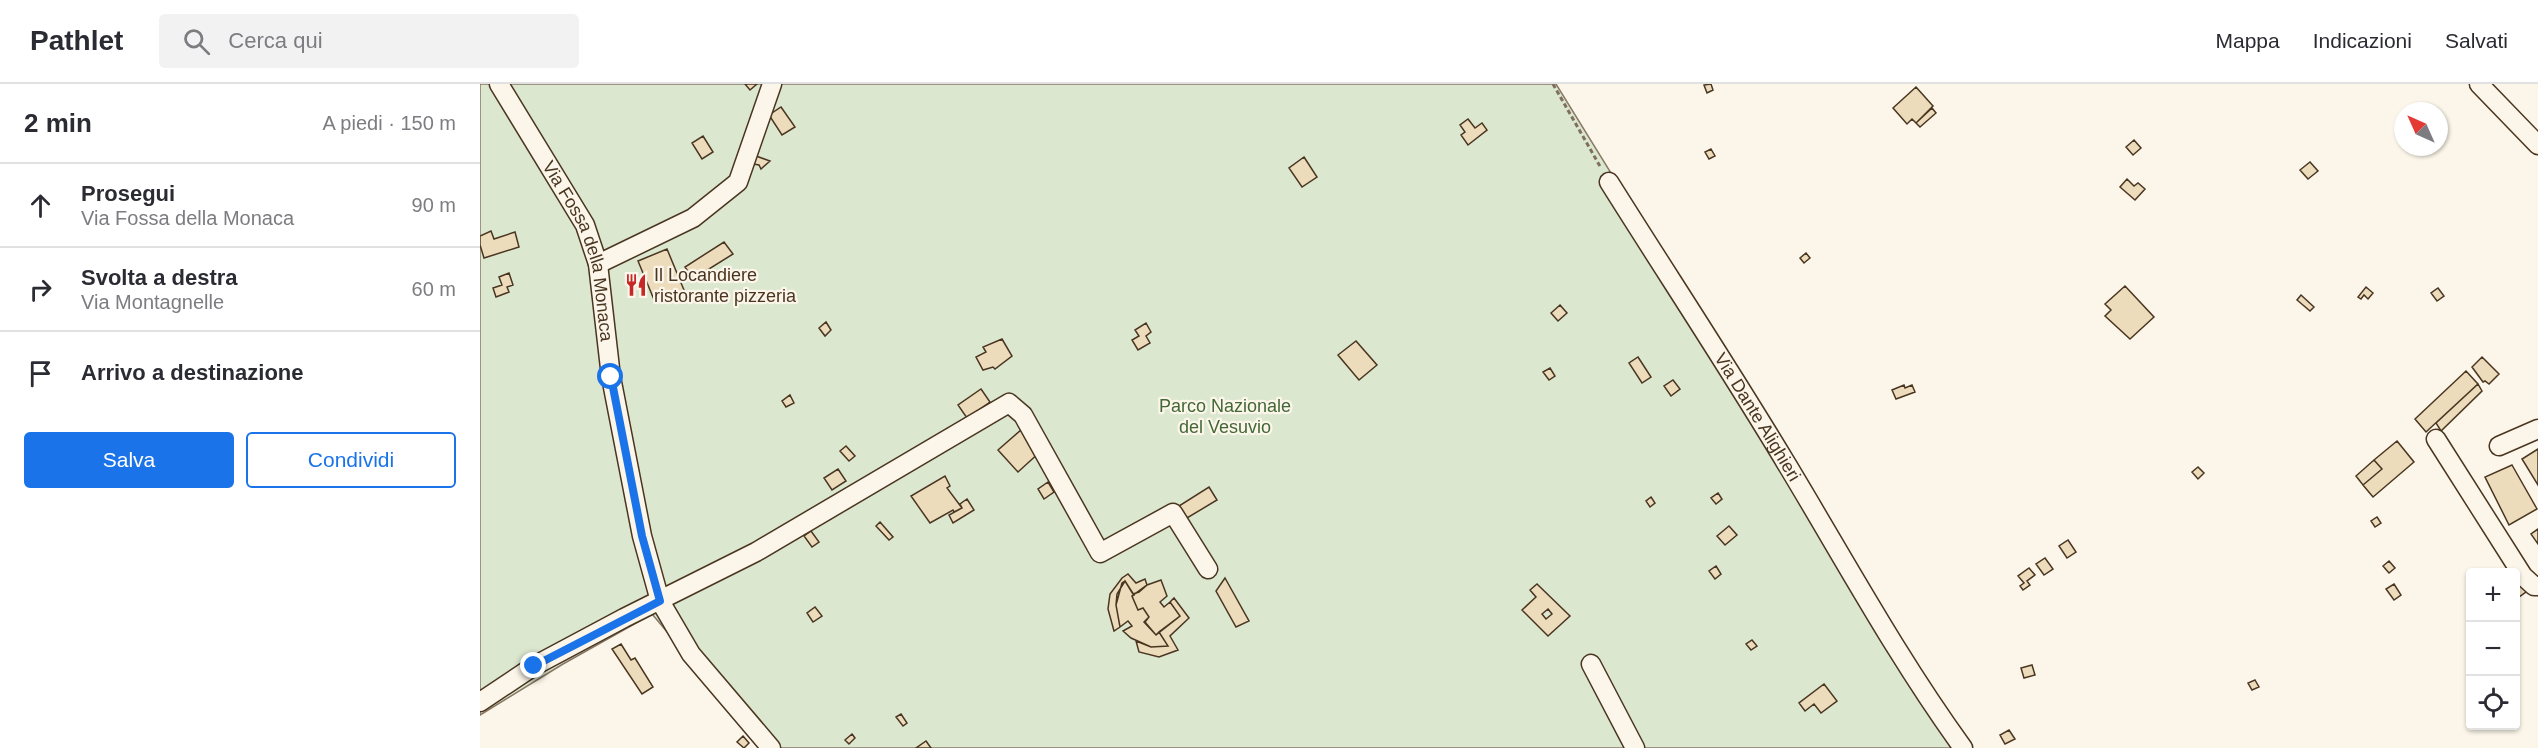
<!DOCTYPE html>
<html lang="it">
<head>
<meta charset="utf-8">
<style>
	:root { --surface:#fff; --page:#f2f2f3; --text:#2b2b33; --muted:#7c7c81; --line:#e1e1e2; --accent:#1a73e8 }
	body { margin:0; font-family:Arial,sans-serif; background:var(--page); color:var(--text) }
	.controls { position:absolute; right:18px; bottom:18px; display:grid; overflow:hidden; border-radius:6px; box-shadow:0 2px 4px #0004 }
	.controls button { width:54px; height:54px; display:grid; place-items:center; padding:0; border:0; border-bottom:2px solid var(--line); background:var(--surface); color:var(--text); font:30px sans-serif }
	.compass { position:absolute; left:1914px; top:18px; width:54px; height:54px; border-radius:50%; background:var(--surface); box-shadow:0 2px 4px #0004; rotate:315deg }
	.stop { position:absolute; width:18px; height:18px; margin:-14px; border:4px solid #1a73e8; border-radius:50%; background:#fff }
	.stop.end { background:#1a73e8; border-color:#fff; box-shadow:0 2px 6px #0008 }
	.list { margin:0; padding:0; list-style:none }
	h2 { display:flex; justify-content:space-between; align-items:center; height:78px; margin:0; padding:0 24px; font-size:26px }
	h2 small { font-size:20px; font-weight:400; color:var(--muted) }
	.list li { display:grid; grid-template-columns:39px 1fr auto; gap:18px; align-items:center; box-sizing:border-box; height:84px; padding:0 24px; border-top:2px solid var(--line) }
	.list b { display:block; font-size:22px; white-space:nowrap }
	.list p { margin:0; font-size:20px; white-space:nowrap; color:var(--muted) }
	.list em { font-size:20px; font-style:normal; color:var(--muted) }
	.actions { display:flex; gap:12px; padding:18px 24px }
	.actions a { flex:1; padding:14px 0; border:2px solid var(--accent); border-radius:6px; text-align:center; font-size:21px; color:var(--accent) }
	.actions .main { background:var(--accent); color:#fff }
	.icon { flex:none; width:33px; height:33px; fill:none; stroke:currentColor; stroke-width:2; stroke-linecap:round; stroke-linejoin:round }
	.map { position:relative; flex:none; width:2058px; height:664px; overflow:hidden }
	header { display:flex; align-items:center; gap:36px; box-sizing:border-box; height:84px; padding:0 30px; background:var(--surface); border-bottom:2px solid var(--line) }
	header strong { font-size:28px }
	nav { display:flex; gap:33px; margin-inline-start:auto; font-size:21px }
	.search { width:420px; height:54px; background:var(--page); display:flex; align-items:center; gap:15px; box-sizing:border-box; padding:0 21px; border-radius:6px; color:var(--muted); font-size:22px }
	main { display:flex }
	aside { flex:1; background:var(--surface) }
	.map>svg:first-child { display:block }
</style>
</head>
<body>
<header>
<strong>Pathlet</strong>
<div class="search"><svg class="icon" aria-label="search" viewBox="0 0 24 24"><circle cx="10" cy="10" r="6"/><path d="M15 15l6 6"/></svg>Cerca qui</div>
<nav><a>Mappa</a><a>Indicazioni</a><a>Salvati</a></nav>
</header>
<main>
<aside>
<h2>2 min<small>A piedi · 150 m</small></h2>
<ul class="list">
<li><svg class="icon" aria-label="ahead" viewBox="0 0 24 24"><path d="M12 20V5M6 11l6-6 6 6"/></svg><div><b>Prosegui</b><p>Via Fossa della Monaca</p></div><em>90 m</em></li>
<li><svg class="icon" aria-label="right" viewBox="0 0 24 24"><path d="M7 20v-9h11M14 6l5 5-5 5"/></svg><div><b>Svolta a destra</b><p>Via Montagnelle</p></div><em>60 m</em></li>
<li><svg class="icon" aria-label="arrive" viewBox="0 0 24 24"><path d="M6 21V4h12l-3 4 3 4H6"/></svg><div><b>Arrivo a destinazione</b></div></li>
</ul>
<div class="actions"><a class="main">Salva</a><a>Condividi</a></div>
</aside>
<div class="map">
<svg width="2058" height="664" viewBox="0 0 2058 664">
	<rect width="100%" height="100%" fill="#fbf6e9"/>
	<!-- green -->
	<path fill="#dce7d0" stroke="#887966" stroke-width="1.5" d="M0,0H1076L1373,481L1491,664H285L172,530L83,580L0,631Z"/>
	<!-- building -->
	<path fill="#ecdcbc" stroke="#4a3520" stroke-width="1.5" fill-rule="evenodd" d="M265,0H277L270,6Z
		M1231,0L1233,6L1227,9L1224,1Z
		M1436,3L1453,22L1436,39L1432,35L1427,40L1413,24Z
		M301,23L315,43L302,51L289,31Z
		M1452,24L1456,29L1440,43L1436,39Z
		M988,35L995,44L1002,39L1007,46L988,61L981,51L985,48L980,41Z
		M223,52L233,68L222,75L212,59Z
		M1654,56L1661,64L1653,71L1646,63Z
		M1231,65L1235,72L1229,75L1225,68Z
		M276,72L290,77L281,85L279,81L273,80Z
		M824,73L837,93L822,103L809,84Z
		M1830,78L1838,87L1828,95L1820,86Z
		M1647,95L1654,102L1658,99L1665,105L1655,116L1640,103Z
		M11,147L14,155L35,148L39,163L4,174L0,161V152Z
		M244,158L253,170L213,195L205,183Z
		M187,165L204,206L175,218L158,177Z
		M1326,169L1330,174L1324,179L1320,174Z
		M29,189L33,201L27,203L29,208L16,213L13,204L22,201L19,193Z
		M1645,202L1674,233L1650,255L1625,232L1631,226L1625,220Z
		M1886,203L1893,209L1888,215L1884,211L1881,215L1878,213Z
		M1958,204L1964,212L1957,217L1951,209Z
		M1821,211L1834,223L1830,227L1817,216Z
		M1080,221L1087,229L1078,237L1071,229Z
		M346,238L351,246L345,252L339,244Z
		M666,239L671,248L666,252L670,259L658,266L652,256L659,252L655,246Z
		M522,255L532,272L515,285L513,283L503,286L496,273L506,268L503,263Z
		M876,257L897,281L879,296L858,271Z
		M1158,273L1171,293L1162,299L1149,279Z
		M2002,273L2019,290L2009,300L2005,297L2003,298L1992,283Z
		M1070,284L1075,292L1069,296L1063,288Z
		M1986,287L1998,300L1946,348L1935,335Z
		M1193,296L1200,305L1191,312L1184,302Z
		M1998,300L2002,307L1961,347L1956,339Z
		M1424,301L1425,304L1432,301L1435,308L1416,315L1412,306Z
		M501,305L510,318L487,334L478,321Z
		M310,311L314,319L306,323L302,317Z
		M541,346L561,367L538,388L518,366Z
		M1917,357L1934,378L1893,413L1883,401L1902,385L1894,376Z
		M366,362L375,372L369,377L360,367Z
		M2058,365V401L2042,375Z
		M1894,376L1902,385L1883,401L1876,392Z
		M2032,381L2057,425L2029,441L2005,393Z
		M1718,383L1724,389L1718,395L1712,388Z
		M358,385L366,397L352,406L344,394Z
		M465,392L470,402L467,404L482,424L474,428L473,426L450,439L431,412Z
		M568,398L574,408L564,415L558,405Z
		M729,403L737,416L707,434L699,422Z
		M1238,409L1242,415L1236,420L1231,414Z
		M1171,413L1175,419L1170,423L1166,417Z
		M487,415L494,426L473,439L469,431L482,424L480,420Z
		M1897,433L1901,439L1895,443L1891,437Z
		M400,438L413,453L409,456L396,442Z
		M1249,442L1257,451L1245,461L1237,452Z
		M2058,445V460L2051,450Z
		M331,447L339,458L332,463L324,452Z
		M1588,456L1596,468L1587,474L1579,462Z
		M1565,474L1573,485L1564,491L1556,480Z
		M1909,477L1915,484L1909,489L1903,482Z
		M1236,482L1241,490L1235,495L1229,487Z
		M1549,484L1555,491L1547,497L1550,501L1543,506L1540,502L1544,499L1538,492Z
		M648,490L656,499L665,495L667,501L659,508L653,510L645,497L642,499L636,521L640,543L634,547L628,525L630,510L642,494Z
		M745,494L769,537L756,543L736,507Z
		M681,496L687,512L680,518L684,523L690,518L700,532L676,551L665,538L669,533L663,524L658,526L652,512L667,501Z
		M645,497L654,511L652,512L658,526L663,524L669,533L664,538L676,551L679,548L688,562L671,563L651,554L643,547L652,542L648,537L640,543L636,521L637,510Z
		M2045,498L2050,505L2039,513L2036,505Z
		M1057,500L1090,532L1068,552L1042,526L1056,513L1050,506ZM1068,525L1072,530L1066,535L1062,530Z
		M1914,500L1921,511L1914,516L1906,505Z
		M694,514L709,534L690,552L698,566L679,573L659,568L656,557L671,563L688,562L679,548L700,532L690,518Z
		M335,523L342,532L333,538L327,529Z
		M1272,556L1277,562L1271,566L1266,560Z
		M141,560L151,576L155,574L173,603L162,610L132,565Z
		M1552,581L1555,591L1544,594L1541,584Z
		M1775,596L1779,603L1772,606L1768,599Z
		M1344,600L1357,617L1341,629L1334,620L1325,627L1319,619Z
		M421,630L427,639L423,642L416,633Z
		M1529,646L1535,655L1525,660L1520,651Z
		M372,650L375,654L369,660L365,656Z
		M263,652L269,659L264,664L257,658Z
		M446,657L451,664H436Z"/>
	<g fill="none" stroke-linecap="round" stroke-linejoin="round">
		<!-- minor casing -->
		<g stroke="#4a3520" stroke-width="21">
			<g id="minor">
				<path id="s1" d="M19,0L105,141L118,180L131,293L162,452L180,517L211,570L291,664"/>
				<path d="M1999,0L2058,61"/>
				<path id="s2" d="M1129,98C1188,192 1249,284 1306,379C1364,475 1417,573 1483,664"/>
				<path d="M118,180L213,134L258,98L292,0"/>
				<path d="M1956,355L2043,492L2054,502H2058"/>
				<path d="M2019,362L2058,345"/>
				<path d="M1111,580L1155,664"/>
				<path d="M0,618L54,582L144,534L276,468L529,319L543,331L620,469L693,429L728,485"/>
			</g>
		</g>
		<!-- path -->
		<path stroke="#7f6f5c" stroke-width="3" stroke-dasharray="4.5 3" stroke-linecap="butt" d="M1073,0L1121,84"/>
		<!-- minor -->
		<use href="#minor" stroke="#fbf6e9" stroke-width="18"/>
	</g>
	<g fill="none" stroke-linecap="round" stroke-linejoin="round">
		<!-- route -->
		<path stroke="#1a73e8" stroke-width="8" d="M54,582L180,517L162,452L131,293"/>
	</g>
	<!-- icons -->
	<defs>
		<g id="restaurant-bare" transform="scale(1.8)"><path d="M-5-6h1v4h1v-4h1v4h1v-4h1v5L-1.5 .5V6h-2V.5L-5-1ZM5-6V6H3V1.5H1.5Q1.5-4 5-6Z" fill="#c62828" stroke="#fbf6e9" stroke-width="2.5" paint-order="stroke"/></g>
	</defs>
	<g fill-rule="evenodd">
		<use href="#restaurant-bare" x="156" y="201"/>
	</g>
	<g text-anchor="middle" stroke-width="4.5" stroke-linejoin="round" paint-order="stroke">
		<!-- street labels -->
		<g font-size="18" fill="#4a3520" stroke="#fbf6e9">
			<text dy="6" stroke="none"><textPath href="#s1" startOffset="188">Via Fossa della Monaca</textPath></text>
			<text dy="6" stroke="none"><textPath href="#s2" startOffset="278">Via Dante Alighieri</textPath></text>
		</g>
		<!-- poi labels -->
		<g font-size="18" fill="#4a3520" stroke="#fbf6e9" text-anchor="start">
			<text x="174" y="197">Il Locandiere<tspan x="174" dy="21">ristorante pizzeria</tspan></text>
		</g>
		<!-- park labels -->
		<g font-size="18" fill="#436837" stroke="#fbf6e9">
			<text x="745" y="328">Parco Nazionale<tspan x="745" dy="21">del Vesuvio</tspan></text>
		</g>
	</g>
</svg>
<div class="controls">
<button>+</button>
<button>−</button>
<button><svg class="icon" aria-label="locate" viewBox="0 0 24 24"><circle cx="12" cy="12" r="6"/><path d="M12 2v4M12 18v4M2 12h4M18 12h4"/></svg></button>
</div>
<svg class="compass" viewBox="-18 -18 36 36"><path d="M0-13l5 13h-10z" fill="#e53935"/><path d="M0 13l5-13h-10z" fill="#7c7c81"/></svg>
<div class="stop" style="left:131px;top:293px"></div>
<div class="stop end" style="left:54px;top:582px"></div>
</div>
</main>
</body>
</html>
